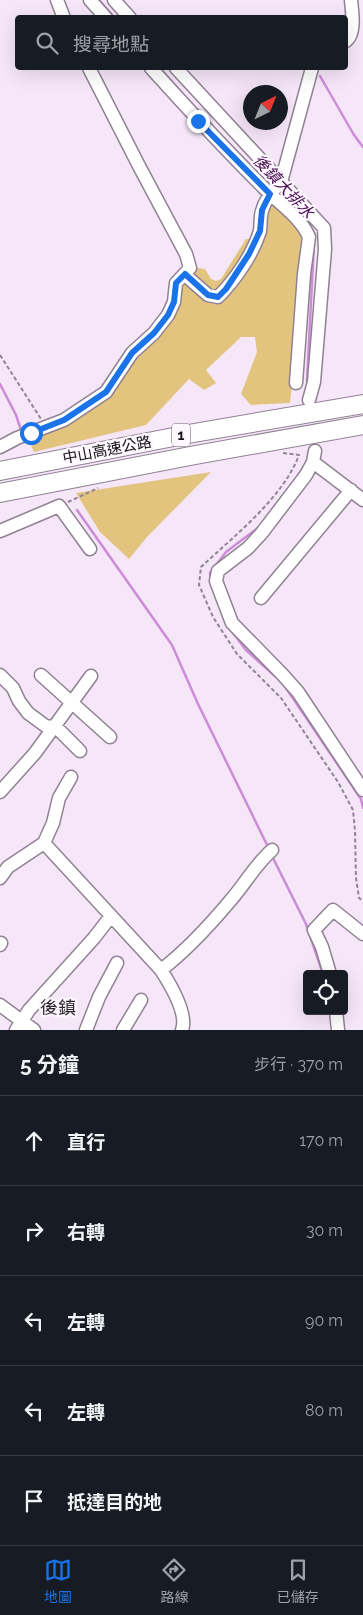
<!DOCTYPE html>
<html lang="zh-TW">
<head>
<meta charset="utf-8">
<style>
	:root { --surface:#171b24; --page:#242831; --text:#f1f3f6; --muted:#9ea1a6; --line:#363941; --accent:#1a73e8 }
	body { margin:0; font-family:Raleway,"Noto Sans TC",sans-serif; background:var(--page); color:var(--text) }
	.controls { position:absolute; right:15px; bottom:15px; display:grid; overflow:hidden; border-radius:5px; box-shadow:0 5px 20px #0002 }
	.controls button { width:45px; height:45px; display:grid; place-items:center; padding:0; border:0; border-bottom:1px solid var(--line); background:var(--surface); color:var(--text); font:25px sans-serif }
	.compass { position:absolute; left:243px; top:85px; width:45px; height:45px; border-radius:50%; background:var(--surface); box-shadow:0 5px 20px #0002; rotate:43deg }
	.stop { position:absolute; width:15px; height:15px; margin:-11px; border:4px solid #1a73e8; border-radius:50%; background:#fff }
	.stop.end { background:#1a73e8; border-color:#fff; box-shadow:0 1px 5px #0008 }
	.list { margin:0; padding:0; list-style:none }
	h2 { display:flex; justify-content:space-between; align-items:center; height:65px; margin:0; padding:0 20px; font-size:21px }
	h2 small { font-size:16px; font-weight:400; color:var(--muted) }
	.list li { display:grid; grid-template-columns:32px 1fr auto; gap:15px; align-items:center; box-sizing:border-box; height:90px; padding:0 20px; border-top:1px solid var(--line) }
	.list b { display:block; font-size:19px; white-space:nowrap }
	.list em { font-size:16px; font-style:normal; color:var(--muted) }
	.icon { flex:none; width:28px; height:28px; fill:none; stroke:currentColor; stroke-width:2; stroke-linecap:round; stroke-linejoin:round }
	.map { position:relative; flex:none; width:363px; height:1030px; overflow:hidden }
	.search { position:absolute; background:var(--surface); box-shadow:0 5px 20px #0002; left:15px; right:15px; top:15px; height:55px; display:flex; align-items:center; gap:12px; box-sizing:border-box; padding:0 18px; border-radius:5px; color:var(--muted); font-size:19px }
	.sheet { height:515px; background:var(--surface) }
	nav { display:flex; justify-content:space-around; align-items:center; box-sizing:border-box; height:70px; border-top:1px solid var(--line); background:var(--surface); font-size:14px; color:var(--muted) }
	nav a { display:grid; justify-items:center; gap:2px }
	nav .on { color:var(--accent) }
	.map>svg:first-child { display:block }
</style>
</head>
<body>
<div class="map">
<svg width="363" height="1030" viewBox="0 0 363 1030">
	<rect width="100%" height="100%" fill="#f5e6f8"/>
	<!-- green -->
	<path fill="#e3c47e" d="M270,200L302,234L306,245L290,403L251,405L241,394L257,352L255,337H241L206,370L216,383L204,390L189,379L146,425L34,452L28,439L107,398L142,352L190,272L197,268L205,269L211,279L216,281L221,279L246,239H251Z
		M211,472L147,537L129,559L100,532L76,493Z"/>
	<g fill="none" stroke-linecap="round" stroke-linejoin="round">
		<!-- stream -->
		<path stroke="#cc8cd7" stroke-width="2.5" d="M99,0L115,18
			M160,68L188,100
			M320,76L354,135L363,147
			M256,171L271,186
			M307,381L314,243
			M0,384L16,415L21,430
			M298,475L302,470
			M77,510L172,645L198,704L269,849
			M211,579L210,573L226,552L259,527
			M227,625L246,650L276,677
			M286,688L361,799L363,808
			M272,856L306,924L323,974"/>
		<!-- minor casing -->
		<g stroke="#908293" stroke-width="15">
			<path id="minor" d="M57,0L64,18
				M90,0L106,18
				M114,0L130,18
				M346,41C356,33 352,12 351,0
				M151,68C187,108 224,148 263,187C278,203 300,216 309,237L304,274L296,383
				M176,68L324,228L325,249L314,382L309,400
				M185,275L208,295L218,297C235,280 253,254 260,231C261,224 260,217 262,211C265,199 273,191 281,182L312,68
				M0,447L17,438L64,420L106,392L132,353L154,333L168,315L174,302L176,283L190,268L186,254L139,166L89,68
				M315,451L313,462L306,475L261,534L248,548L218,571L216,581L232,623L282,674L298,692L363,790
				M313,462L363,500
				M0,531L59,506L90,549
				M261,598L351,490
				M0,675L13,688L19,701L28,713L47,727L55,726L80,751
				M41,675L110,737
				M0,792L35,753L91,676
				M44,843L53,823L59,798L71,777
				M0,878L8,867L44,843L161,970C170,984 188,1014 182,1030
				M0,945L1,943
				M161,970C187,950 209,926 230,901C245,884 255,865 272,850
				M330,974L322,947L314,930L333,910L363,934
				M0,1005L34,1030
				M336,1011L338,1030
				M16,1030L29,1010L94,938L111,916
				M86,1030L99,997L117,963
				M123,1030L141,1000"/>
		</g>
		<!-- highway casing -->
		<g stroke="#908293" stroke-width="20">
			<path id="highway" d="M0,471L194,433L363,404
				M0,493L190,456L363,425"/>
		</g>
		<!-- path -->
		<path stroke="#908592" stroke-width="2" stroke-dasharray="4 2.5" stroke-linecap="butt" d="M0,355L41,419
			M283,453L299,455C283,498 234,536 201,567L199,585L213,617L237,654L281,698L338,782L353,810L355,831L356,878L359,898L363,901
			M68,502L98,488"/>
		<!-- minor -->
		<use href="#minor" stroke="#fff" stroke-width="12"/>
		<!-- highway -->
		<use href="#highway" stroke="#fff" stroke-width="18"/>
	</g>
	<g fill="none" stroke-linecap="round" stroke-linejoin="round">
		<!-- route -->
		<path stroke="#1a73e8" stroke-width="6" d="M31,433L64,420L106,392L132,353L154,333L168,315L174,302L176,283L185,274L208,295L218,297L226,289L249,254L260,231L262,210L270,194L198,121"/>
	</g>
	<g text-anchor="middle" stroke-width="4.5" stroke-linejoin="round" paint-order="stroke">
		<!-- shield labels -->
		<rect fill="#fdf7fe" stroke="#5b555c" stroke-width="1" x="172" y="423.5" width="18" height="23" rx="4"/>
		<g font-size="14" font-weight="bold" fill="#151016">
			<text x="181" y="440">1</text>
		</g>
		<!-- street labels -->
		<g font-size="15" fill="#151016" stroke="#fdf7fe">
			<text transform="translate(107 450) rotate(-11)" y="5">中山高速公路</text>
		</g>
		<!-- water labels -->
		<g font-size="16" font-style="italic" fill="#490e53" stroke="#fdf7fe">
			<text transform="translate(284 186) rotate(47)" y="6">後鎮大排水</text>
		</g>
		<!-- quarter labels -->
		<g font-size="18" fill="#302432" stroke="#fdf7fe">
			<text x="58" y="1014">後鎮</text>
		</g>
	</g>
</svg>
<div class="controls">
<button><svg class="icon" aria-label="locate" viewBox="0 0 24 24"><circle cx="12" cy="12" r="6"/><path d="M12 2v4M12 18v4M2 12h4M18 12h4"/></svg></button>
</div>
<svg class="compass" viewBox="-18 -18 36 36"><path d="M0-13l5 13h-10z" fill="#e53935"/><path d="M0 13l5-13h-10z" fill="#9ea1a6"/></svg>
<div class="stop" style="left:31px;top:433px"></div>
<div class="stop end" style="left:198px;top:121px"></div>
<div class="search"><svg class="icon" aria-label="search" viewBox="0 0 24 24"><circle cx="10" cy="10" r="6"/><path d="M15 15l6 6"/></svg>搜尋地點</div>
</div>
<section class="sheet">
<h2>5 分鐘<small>步行 · 370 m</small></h2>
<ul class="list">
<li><svg class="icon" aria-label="ahead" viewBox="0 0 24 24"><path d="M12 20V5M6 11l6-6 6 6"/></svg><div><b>直行</b></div><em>170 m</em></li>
<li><svg class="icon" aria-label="right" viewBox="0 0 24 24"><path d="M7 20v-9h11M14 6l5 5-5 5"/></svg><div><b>右轉</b></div><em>30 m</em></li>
<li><svg class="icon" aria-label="left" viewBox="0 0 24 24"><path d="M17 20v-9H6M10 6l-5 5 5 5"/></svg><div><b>左轉</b></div><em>90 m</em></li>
<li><svg class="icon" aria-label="left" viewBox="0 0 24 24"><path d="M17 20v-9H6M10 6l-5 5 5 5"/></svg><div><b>左轉</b></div><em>80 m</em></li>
<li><svg class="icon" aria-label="arrive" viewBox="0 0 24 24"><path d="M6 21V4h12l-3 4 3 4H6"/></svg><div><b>抵達目的地</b></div></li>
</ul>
</section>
<nav>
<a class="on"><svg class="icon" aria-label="map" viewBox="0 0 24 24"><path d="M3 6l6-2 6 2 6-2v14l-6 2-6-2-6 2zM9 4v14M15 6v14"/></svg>地圖</a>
<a><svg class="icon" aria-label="directions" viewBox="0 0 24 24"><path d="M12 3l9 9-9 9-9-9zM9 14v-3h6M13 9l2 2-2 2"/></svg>路線</a>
<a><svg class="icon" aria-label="saved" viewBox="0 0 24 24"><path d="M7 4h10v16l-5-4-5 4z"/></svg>已儲存</a>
</nav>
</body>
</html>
